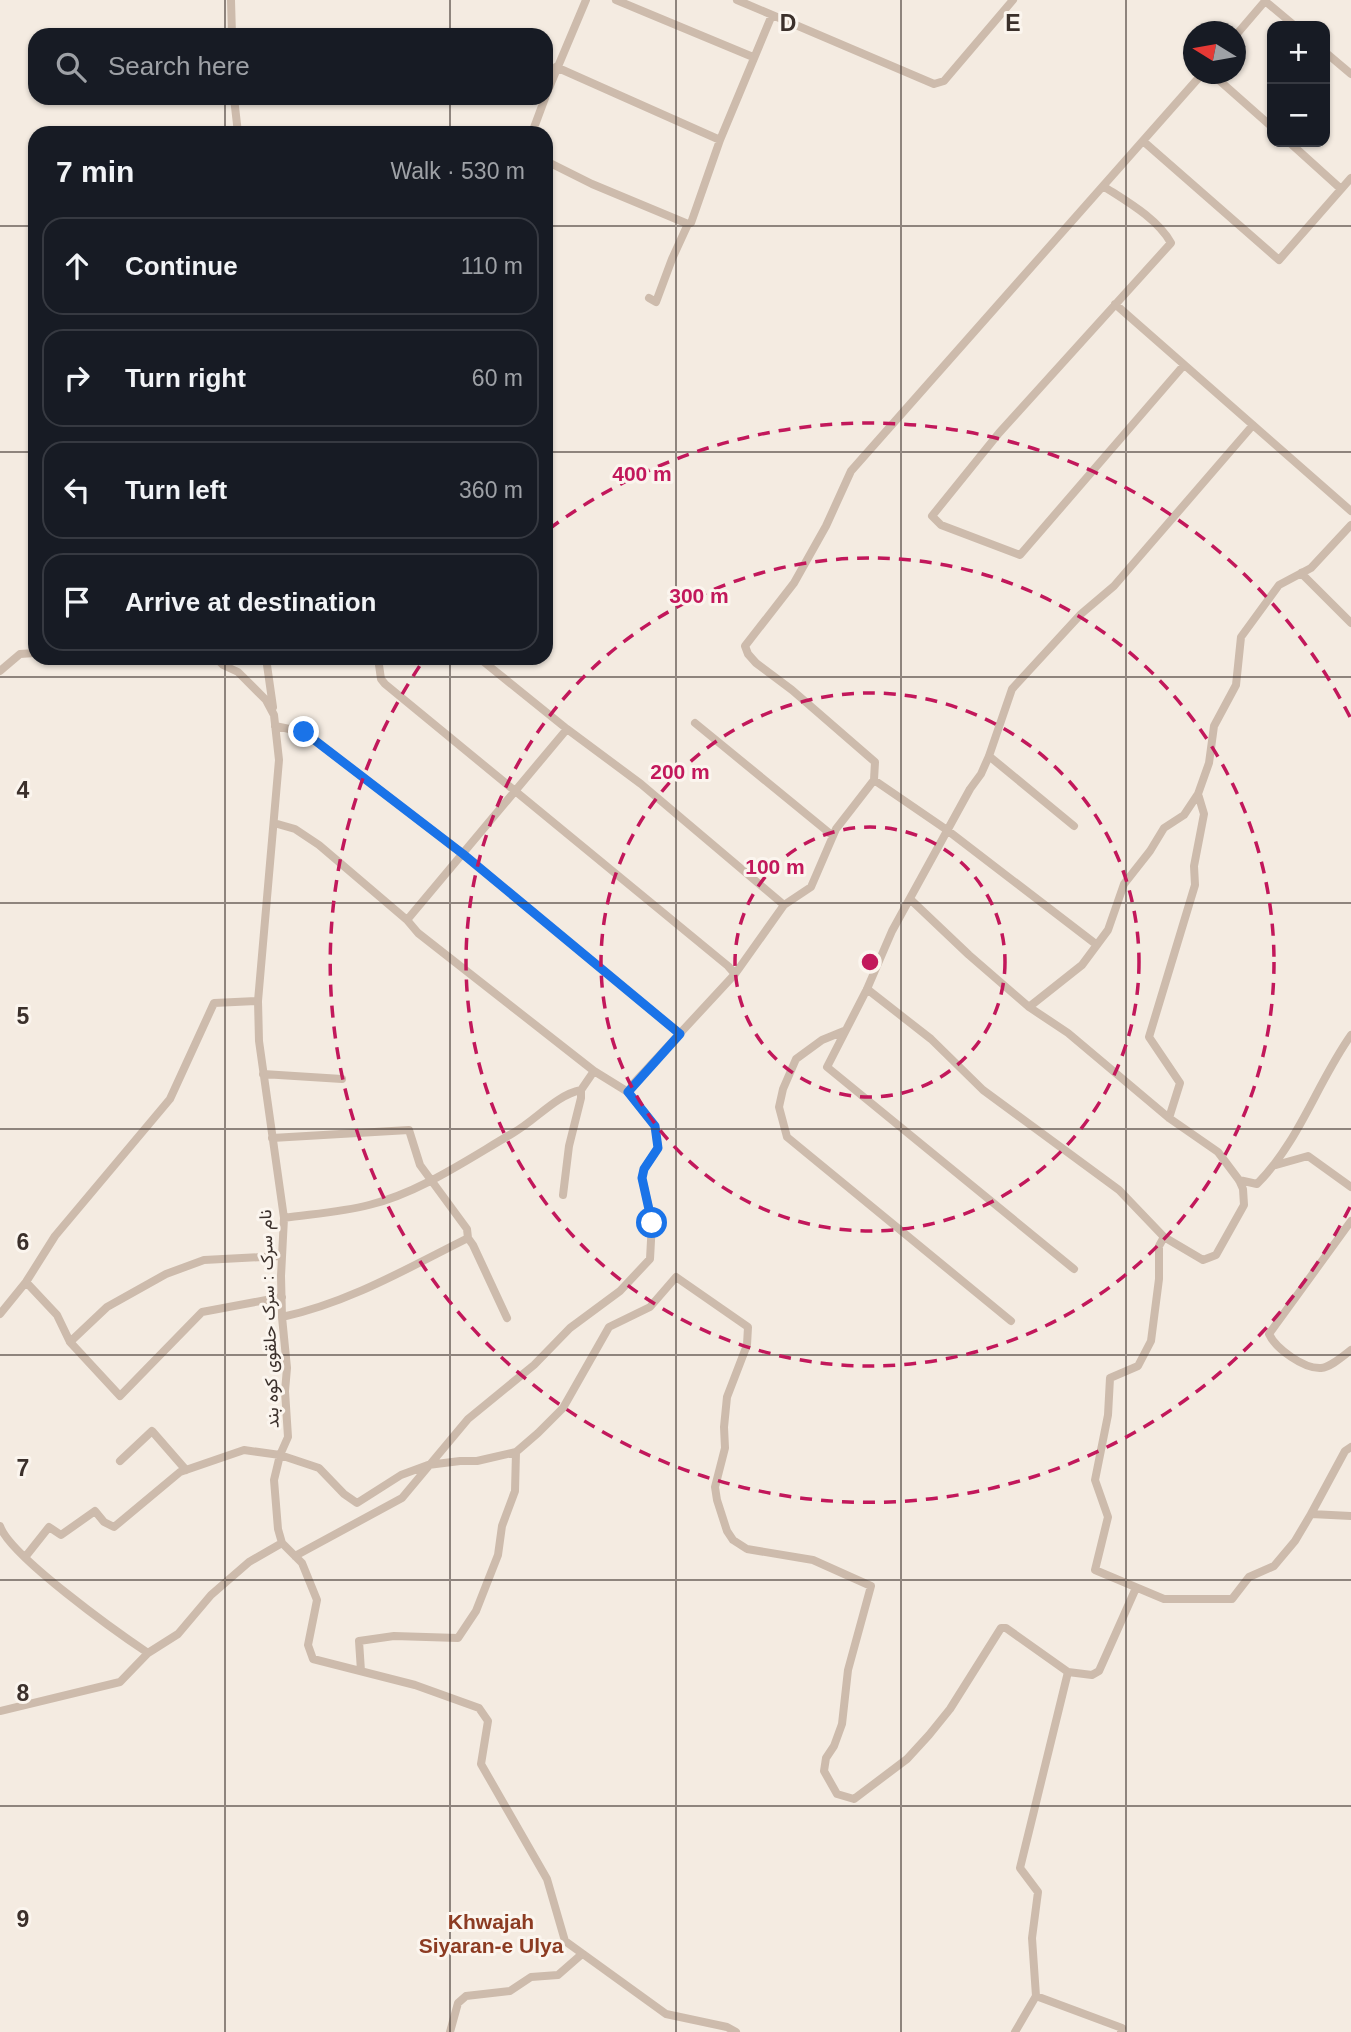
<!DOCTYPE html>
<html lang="en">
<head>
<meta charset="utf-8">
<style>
	:root { --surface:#171b24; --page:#20242c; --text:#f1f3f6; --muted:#9ea1a6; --line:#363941 }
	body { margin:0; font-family:Helvetica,Vazirmatn,sans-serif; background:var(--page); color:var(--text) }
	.controls { position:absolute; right:21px; top:21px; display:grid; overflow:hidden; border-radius:14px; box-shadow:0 2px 5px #0004 }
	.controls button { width:63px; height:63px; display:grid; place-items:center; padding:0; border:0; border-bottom:2px solid var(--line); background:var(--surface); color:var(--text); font:35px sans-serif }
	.compass { position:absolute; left:1183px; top:21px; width:63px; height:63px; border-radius:50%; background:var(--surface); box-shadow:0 2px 5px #0004; rotate:281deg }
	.stop { position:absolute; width:21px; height:21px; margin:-16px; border:5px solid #1a73e8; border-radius:50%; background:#fff }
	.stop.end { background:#1a73e8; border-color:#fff; box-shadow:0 2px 7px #0008 }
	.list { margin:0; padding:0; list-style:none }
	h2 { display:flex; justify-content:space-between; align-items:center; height:91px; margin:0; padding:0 28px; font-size:30px }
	h2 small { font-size:23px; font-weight:400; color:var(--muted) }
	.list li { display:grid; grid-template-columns:46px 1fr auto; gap:21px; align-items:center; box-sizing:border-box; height:98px; margin:0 14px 14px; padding:0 14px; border:2px solid var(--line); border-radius:21px }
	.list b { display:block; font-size:26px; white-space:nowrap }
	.list em { font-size:23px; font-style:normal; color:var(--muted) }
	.icon { flex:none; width:38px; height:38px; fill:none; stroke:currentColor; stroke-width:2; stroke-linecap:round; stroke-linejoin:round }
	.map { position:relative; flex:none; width:1351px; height:2032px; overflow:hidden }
	.search { position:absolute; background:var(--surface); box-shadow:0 2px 5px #0004; left:28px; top:28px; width:525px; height:77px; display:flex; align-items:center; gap:18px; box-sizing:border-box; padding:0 24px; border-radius:21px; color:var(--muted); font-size:26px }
	.panel { position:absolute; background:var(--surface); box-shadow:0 2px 5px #0004; left:28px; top:126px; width:525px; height:539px; border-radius:21px }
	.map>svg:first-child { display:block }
</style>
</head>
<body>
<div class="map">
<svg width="1351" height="2032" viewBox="0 0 1351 2032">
	<rect width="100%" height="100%" fill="#f4ebe1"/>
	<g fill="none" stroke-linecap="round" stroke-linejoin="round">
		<!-- minor -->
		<path stroke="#cdbbac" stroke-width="8" d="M231,0L232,35
			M616,0L753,57
			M737,0L934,84L944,81L1013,0
			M1265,1L1295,26
			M1236,35L1266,0
			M1325,52L1351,74
			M556,67L720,140
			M1212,74L1272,127
			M546,95L586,0
			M234,98L238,133
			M532,133L545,98
			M1143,141L1279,260L1351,178
			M1289,142L1341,189
			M546,161L592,184L688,224
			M1103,186C1126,201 1157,218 1171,243L999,433L932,516L941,525L1020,555L1184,365
			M649,298L656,302L672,259L688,224L691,223L720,140L772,15
			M1115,304L1351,511
			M1301,573L1351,623
			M216,658L223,665L238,672L266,700L274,715L279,760L258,1001L259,1041L284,1218L281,1276L282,1317L287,1368L285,1391L288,1437L280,1455L274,1480L278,1529L282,1543L302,1563L317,1600L308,1645L313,1659L415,1685L479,1708L488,1721L481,1764L547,1879L565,1941L666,2014L727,2027L736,2032
			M266,658L273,707
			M378,658L381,679L385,684L728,966L735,974
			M479,658L567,729L641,784L784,905
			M0,671L20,654L35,653
			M695,723L833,836
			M275,726L304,732L463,854L680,1034
			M989,756L1074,826
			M874,780L947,830L1097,945
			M274,823L295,829L319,845L407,920L418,933L594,1071L628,1092L655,1126L658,1148L644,1169L642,1178L652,1222L650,1259L620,1291L570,1328L534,1365L468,1419L402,1498L295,1556
			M407,920L567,729
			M867,989L931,1039L983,1090L1119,1190L1164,1237L1203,1260L1216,1255L1244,1205L1243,1189L1239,1180L1218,1152L1169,1118L1068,1033L1029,1007L969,955L910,899
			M1029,1007L1082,965L1108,930L1124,884L1150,851L1164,828L1184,815L1198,794
			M844,1031L822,1040L796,1059L783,1089L779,1107L787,1137L1011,1321
			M263,1074L342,1079
			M628,1092L634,1083L735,974L784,905L811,887L836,829L874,780L875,762L792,690L756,663L748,654L745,646L794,583L826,526L851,471L1202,74
			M1169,1118L1180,1083L1149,1037L1195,885L1194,866L1204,814L1198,794L1209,763L1214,726L1236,685L1241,637L1279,585L1311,568L1351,525
			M272,1138L409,1130L420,1165L467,1229L468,1238L473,1245L507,1318
			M1276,1165L1308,1156L1351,1187
			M1239,1180L1257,1184C1299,1142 1317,1083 1351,1035
			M563,1195L569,1146L581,1098V1090L594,1071
			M284,1218C312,1214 342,1212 369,1205C421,1192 468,1159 513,1133C536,1120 556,1095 581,1090
			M1351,1221L1269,1334C1276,1349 1304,1369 1321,1368C1331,1367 1343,1356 1351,1350
			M1164,1237L1159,1246V1279L1151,1341L1138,1366L1110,1378L1108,1415L1095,1480L1108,1517L1095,1570L1164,1599H1232L1249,1577L1274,1566L1295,1541L1311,1514L1351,1516
			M1074,1269L827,1067L867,989L892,931L970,789L981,774L989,756L1012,689L1081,614L1114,586L1253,425
			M26,1282L57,1315L70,1342L120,1396L202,1312L282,1297
			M0,1314L26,1282L55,1236L170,1099L214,1003L258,1001
			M282,1317C348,1303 408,1268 468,1238
			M70,1342L107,1307L166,1274L204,1260L281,1256
			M120,1461L152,1431L186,1470
			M1311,1514L1345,1451L1351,1447
			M0,1526C10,1556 118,1633 148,1653
			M26,1556L49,1527L61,1535L95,1511L104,1522L114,1527L180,1472L244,1450L280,1455L319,1468L344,1494L357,1503L401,1475L428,1465L460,1461H477L516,1452L538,1433L563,1408L609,1327L650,1307L676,1277L748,1327L747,1345L727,1397L724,1427L725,1448L715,1487L717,1500L727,1531L733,1540L747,1549L813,1560L871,1586L848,1670L842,1724L834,1746L826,1758L824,1771L837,1794L854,1799L907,1759L929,1735L950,1709L1001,1628H1006L1068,1672L1092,1675L1099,1671L1136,1588
			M361,1671L359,1641L394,1636L458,1638L476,1611L498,1555L502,1526L515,1491L516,1452
			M0,1711L120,1682L148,1653L178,1634L211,1595L249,1562L282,1543
			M1036,1996L1032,1938L1038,1892L1020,1868L1068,1672
			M450,2032L458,2003L466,1996L510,1991L531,1977L558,1975L582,1954
			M1015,2032L1036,1996L1122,2028L1121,2032"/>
	</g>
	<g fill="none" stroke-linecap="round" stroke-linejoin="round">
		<!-- route -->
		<path stroke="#1a73e8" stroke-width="9" d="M304,732L463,854L680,1034L628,1092L655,1126L658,1148L644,1169L642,1178L652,1223"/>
	</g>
	<!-- grid -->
	<path fill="none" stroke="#3b302b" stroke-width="2" stroke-opacity="0.55" d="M225,0V35M450,0V35M676,0V2032M901,0V2032M1126,0V2032M225,98V133M450,98V133M0,226H35M546,226H1351M0,452H35M546,452H1351M225,658V2032M450,658V2032M0,677H1351M0,903H1351M0,1129H1351M0,1355H1351M0,1580H1351M0,1806H1351"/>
	<!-- distance rings -->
	<g fill="none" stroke="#c2185b" stroke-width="3.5" stroke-dasharray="12 9">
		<circle cx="870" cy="962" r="135"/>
		<circle cx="870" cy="962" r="269"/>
		<circle cx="870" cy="962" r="404"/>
		<path d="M1350 1207A539 539 0 1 1 423 661M549 529A539 539 0 0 1 1350 717"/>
	</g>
	<g text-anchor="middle" stroke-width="6" stroke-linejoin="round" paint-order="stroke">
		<!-- street labels -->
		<g font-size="18" fill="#3b302b" stroke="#fbf5ee">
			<text transform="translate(269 1319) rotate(-92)" y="6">نام سرک : سرک حلقوی کوه بند</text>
		</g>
		<!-- quarter labels -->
		<g font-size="21" font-weight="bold" fill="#8c3b22" stroke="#fbf5ee">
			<text x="491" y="1929">Khwajah<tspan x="491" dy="24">Siyaran-e Ulya</tspan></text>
		</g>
	</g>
	<g font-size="23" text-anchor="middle" font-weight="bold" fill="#3b302b" stroke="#fbf5ee" stroke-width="6" stroke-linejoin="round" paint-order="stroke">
		<text x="788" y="31">D</text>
		<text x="1013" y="31">E</text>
		<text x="23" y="798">4</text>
		<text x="23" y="1024">5</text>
		<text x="23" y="1250">6</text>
		<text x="23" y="1476">7</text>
		<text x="23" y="1701">8</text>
		<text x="23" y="1927">9</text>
	</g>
	<circle cx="870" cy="962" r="10" fill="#c2185b" stroke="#fbf5ee" stroke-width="3.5"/>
	<g font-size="21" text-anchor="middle" font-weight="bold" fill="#c2185b" stroke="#fbf5ee" stroke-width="6" stroke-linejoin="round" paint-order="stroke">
		<text x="642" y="481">400 m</text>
		<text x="699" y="603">300 m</text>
		<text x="680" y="779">200 m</text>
		<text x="775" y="874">100 m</text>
	</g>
</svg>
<div class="controls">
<button>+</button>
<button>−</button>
</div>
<svg class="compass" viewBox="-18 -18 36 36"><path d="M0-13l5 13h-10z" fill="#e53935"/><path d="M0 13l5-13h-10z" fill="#9ea1a6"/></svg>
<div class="stop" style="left:652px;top:1223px"></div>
<div class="stop end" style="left:304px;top:732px"></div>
<div class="search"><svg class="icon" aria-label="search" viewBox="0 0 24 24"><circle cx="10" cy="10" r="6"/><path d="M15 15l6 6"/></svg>Search here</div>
<section class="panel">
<h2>7 min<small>Walk · 530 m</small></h2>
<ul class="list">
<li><svg class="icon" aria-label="ahead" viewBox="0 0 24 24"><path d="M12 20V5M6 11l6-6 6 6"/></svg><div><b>Continue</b></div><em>110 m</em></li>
<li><svg class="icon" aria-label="right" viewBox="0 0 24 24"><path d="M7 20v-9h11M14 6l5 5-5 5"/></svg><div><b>Turn right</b></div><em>60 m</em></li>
<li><svg class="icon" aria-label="left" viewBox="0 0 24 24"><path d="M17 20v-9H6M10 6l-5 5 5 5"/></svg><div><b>Turn left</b></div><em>360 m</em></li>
<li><svg class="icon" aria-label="arrive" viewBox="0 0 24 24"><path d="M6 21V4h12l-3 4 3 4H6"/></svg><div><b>Arrive at destination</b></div></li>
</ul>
</section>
</div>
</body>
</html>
